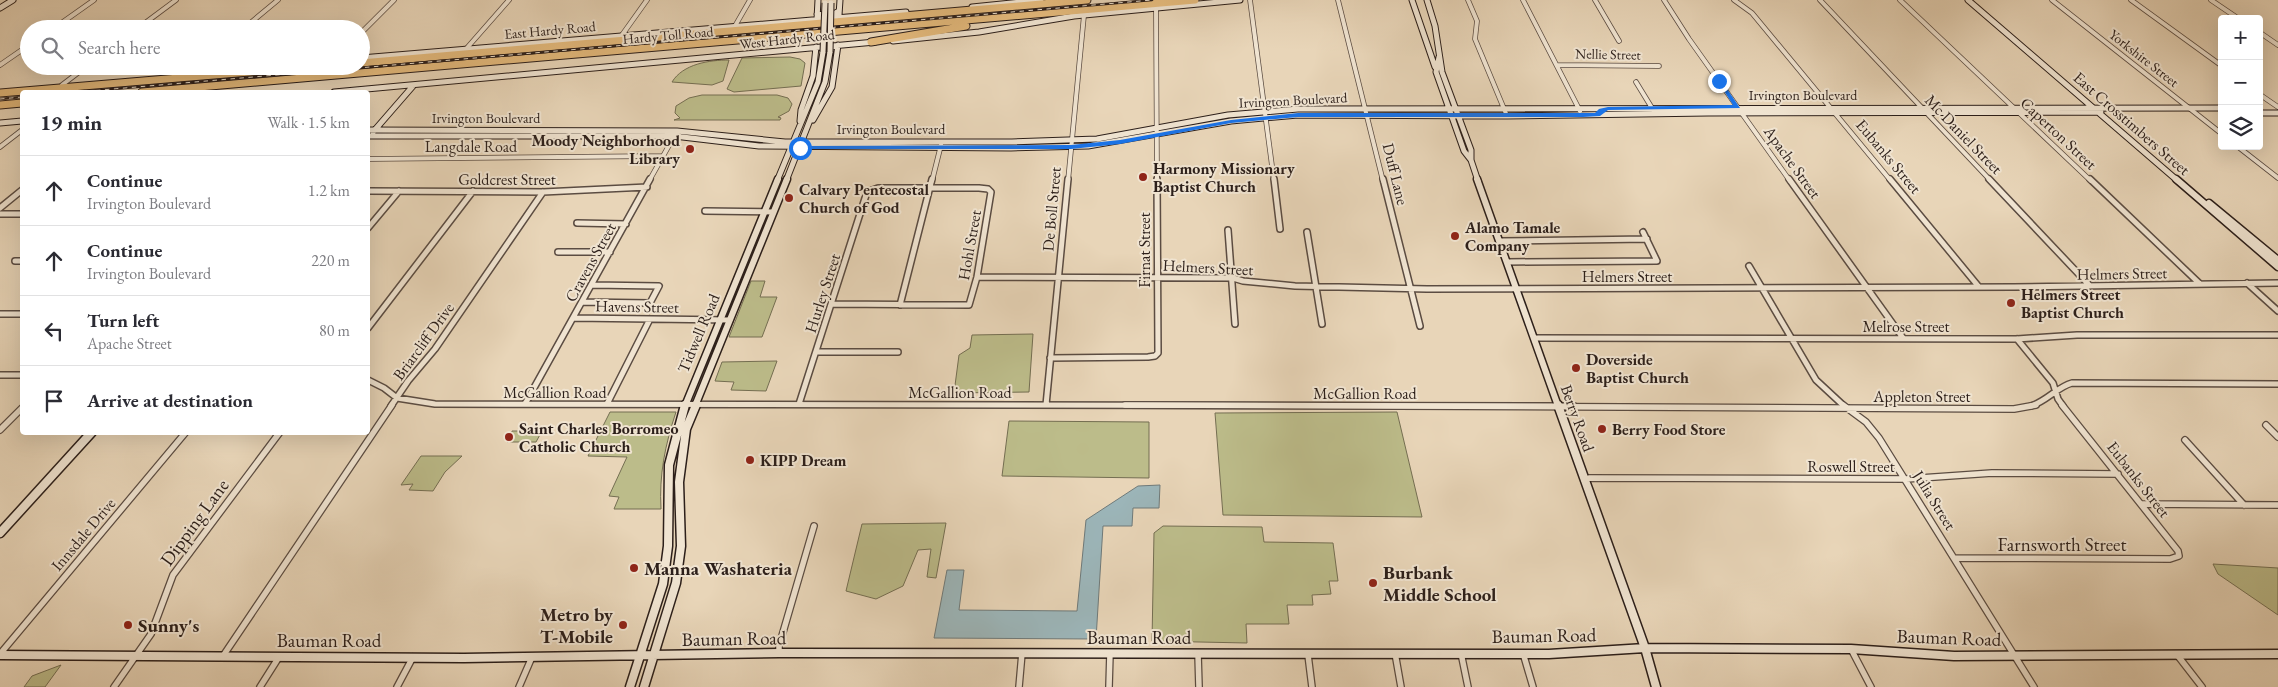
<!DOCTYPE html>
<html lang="en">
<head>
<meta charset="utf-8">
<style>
	:root { --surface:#fff; --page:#f2f2f3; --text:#2b2b33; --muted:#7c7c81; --line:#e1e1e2 }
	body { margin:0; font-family:"EB Garamond",serif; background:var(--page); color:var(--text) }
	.controls { position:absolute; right:15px; top:15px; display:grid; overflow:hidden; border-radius:5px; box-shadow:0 5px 20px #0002 }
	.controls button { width:45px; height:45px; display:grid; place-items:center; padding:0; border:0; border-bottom:1px solid var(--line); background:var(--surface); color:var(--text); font:25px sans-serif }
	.stop { position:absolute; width:15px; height:15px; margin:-11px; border:4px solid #1a73e8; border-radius:50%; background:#fff }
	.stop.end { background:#1a73e8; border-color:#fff; box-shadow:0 1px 5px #0008 }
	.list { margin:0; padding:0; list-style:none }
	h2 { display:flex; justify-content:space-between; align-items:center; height:65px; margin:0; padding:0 20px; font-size:21px }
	h2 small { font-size:16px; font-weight:400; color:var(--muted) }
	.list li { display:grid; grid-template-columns:32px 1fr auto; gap:15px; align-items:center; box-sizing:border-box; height:70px; padding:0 20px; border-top:1px solid var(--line) }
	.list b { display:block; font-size:19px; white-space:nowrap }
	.list p { margin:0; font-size:16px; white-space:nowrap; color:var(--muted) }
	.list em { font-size:16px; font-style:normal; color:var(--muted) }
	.icon { flex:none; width:28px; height:28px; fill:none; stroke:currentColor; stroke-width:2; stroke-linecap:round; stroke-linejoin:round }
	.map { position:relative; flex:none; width:2278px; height:687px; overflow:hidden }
	.search { position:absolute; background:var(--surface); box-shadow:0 5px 20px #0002; left:20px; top:20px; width:350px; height:55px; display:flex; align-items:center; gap:12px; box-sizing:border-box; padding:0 18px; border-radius:28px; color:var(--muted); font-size:19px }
	.panel { position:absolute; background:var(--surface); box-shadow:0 5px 20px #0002; left:20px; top:90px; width:350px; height:345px; border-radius:5px }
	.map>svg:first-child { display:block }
</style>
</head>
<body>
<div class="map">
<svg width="2278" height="687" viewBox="0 0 2278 687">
	<rect width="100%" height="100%" fill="#e8d5b8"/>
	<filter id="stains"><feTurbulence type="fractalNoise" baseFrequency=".004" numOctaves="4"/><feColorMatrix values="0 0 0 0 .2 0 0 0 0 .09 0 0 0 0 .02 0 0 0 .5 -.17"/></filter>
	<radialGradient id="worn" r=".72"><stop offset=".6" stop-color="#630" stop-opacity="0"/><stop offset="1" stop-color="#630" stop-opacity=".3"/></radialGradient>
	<!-- green -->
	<path fill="#bcbc8a" stroke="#746e52" d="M790,57L800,59L805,63L801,86L734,92L727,89L742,58Z
		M729,60L723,81L712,85L672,82C683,64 709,60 729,60Z
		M777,95L788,98L792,104L789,111L778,117L781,118L780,120H674L680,118L675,113L676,106L689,98L702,95Z
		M751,281H765L760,297H777L762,337H729Z
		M1033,334L1029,392L954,393L959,355L970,348L972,335Z
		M777,361L766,391L731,390L734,382L715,381L722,362Z
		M610,412H676C665,445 659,475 661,509H614L619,497L609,496L627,457L588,456Z
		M1397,412L1422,517L1223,515L1215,413Z
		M1009,421L1149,422V478L1002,476Z
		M512,431H542L536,442H507Z
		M421,456H462L445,472L433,491L409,490L413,484L401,485Z
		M946,523L936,578L927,577L931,549L918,550L903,586L876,599L846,591L862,524Z
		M1163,526L1262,527L1264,542L1333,543L1338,581H1329L1331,594L1312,595L1313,605H1287L1289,624H1246L1247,643L1152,641L1154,533Z
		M2213,564L2278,568V615L2218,574Z
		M61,665L45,687H24L32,676Z"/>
	<!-- water -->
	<path fill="#9cb6ba" stroke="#6f7a7a" d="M1160,485L1159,508H1133L1132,526H1103L1096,639L934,638L947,570H964L959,610L1077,611L1086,520L1138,486Z"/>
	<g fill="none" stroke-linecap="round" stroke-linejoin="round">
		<!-- street-far2 casing -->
		<g stroke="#5b4c42" stroke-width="5.5">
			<path id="street-far2" d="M1250,0L1274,181
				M1338,0L1383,181
				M1468,0L1477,21L1475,39L1507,116
				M1523,0L1580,111
				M1595,0L1619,41
				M1664,0L1689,39L1790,181
				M1734,0L1752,13L1891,181
				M1820,0L1991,181
				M1900,0L2091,181
				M2052,0L2222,134
				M2131,0L2222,66
				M2211,0L2239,19
				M1156,8L1157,181
				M735,26L750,0
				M53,29L94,0
				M137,29L176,0
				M243,29L278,0
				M2259,32L2278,45
				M361,33L394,0
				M622,35L647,0
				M466,49L509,0
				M0,65L29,45
				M1557,65L1659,66
				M189,74L198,66
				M1636,82L1655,113
				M62,85L87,66
				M2259,94L2278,107
				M2237,146L2278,178
				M0,147L22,130
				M368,159L664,156
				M649,181L676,133
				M932,181L941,145
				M1068,181L1084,15"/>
		</g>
		<!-- street-far1 casing -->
		<g stroke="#5b4c42" stroke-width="8">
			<path id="street-far1" d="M1274,179L1280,229
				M1383,179L1420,326
				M1789,179L1903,338
				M1890,179L1979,287
				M1989,179L2090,286
				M2090,179L2200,284
				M368,191L543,192L647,187
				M0,208L22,190
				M705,211L773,212
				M0,214H22
				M577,223L626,224
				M368,228L399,191
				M1228,230L1235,324
				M1307,232L1322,324
				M1499,241L1647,239
				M558,252H610
				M15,261H22
				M1507,262L1657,261L1643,232
				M1749,266L1816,380L1844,406
				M977,277L1233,278L1243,281L1295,286L1427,289L2014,287L2278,283
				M2247,283L2278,311
				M582,302L650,303L659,286L592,285
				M900,305L932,179
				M0,314H22
				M573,318L730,320
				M368,328L473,191
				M1534,338L2017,339L2077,335H2278
				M2017,339L2053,383L2058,399L2063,406
				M816,352H898
				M1050,358L1148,357L1155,356L1158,353L1157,179
				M0,375H22
				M368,380L384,388L397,398L435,404L1574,406
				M525,404L650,179
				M607,404L650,319
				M799,404L867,192L878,188H979L988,189L991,192L977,277L969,305L832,304
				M1046,405L1068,179
				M391,406L408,381L435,349L543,192
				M2031,406C2047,401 2057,387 2072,383L2278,384"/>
		</g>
		<!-- street casing -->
		<g stroke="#5b4c42" stroke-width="8">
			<path id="street" d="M1125,405C1421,405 1718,408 2014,409L2036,405
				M1843,405L1866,422L1879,438L2034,687
				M2266,425L2278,437
				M0,430L22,408
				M2185,440L2244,505
				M1584,480L1589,478L1906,479L1992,473L2118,474
				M2142,504L2278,505
				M1954,558L2170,559L2179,556L2178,551L2062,405
				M1851,649L1871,687
				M779,653V646L814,526
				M1395,653L1401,687
				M1461,653L1468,687
				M1523,653L1533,687
				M0,654L186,432
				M1198,654L1199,687
				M1308,655L1312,687
				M223,656L392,405
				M2178,656L2202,687
				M114,687L151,634L173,575L280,432
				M260,687L279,657
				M397,687L413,657
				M519,687L532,657
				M1019,687L1022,653
				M1109,687L1110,653"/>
		</g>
		<!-- secondary-far2 casing -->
		<g stroke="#2c1f1a" stroke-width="7">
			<path id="secondary-far2" d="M1412,0L1435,67
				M1427,0L1435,26L1442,72L1471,150V160L1478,181
				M1968,0L2178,181
				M972,7L1041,0
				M0,8L13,0
				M817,14L830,16L839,11
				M839,15L840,0
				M817,19L818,0
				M893,41L979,32L1074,16L1240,0
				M1439,57L1436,72L1464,151L1471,160
				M361,58L906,12
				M214,72L273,66
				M334,92L875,42
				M2259,113H2278
				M813,120L832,87L838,45
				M800,121L801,110L813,76L816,47
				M0,123L22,121
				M368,130L677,131L785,142H1012L1097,139L1228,115L1298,109L2222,108
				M373,132L413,86
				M368,136H674L759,146L1011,148L1088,146L1231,121L1298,115L1507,116L1708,113L2101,112
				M777,181L818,82L823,52
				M786,181L825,82L830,52"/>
		</g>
		<!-- secondary-far1 casing -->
		<g stroke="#2c1f1a" stroke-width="9">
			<path id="secondary-far1" d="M1477,179L1558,406
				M2176,179L2278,267
				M2209,203L2278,260
				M685,406L778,179
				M695,406L787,179"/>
		</g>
		<!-- secondary casing -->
		<g stroke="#2c1f1a" stroke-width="11">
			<path id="secondary" d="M1558,405L1645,648L1656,687
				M0,533L92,432
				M0,655L464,658L779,653L1549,654L1645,648L1851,649L1954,656L2278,654
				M630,687L663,584L668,546L669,465L685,405
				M644,687L676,583L681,546L679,482L686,429L696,405"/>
		</g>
		<!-- highway casing -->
		<g stroke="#2c1f1a" stroke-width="9">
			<path id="highway" d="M871,42L966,26
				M361,63L1087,0
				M142,92L1195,0
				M0,93L321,66
				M0,105L22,103"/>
		</g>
		<!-- street-far2 -->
		<use href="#street-far2" stroke="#f0e4d1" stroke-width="4"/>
		<!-- street-far1 -->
		<use href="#street-far1" stroke="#f0e4d1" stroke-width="5"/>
		<!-- street -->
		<use href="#street" stroke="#f0e4d1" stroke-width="5.5"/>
		<!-- secondary-far2 -->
		<use href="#secondary-far2" stroke="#f0e4d1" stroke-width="5"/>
		<!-- secondary-far1 -->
		<use href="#secondary-far1" stroke="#f0e4d1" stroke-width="6"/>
		<!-- secondary -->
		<use href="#secondary" stroke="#f0e4d1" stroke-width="8"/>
		<!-- highway -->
		<use href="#highway" stroke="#e4ba7c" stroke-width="7"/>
		<!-- rail casing -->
		<g stroke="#2c1f1a" stroke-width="2.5">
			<path id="rail" d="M64,92L85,91
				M78,92L1152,0
				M0,99L22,97"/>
		</g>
		<!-- rail -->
		<use href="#rail" stroke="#f0e4d1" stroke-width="1" stroke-dasharray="4.5" stroke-linecap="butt"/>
		<!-- secondary-bridge casing -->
		<g stroke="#2c1f1a" stroke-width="7" stroke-linecap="butt">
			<path id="secondary-bridge" d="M823,52L825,3
				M830,52L831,3"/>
		</g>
		<!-- secondary-bridge -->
		<use href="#secondary-bridge" stroke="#f0e4d1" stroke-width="5"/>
	</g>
	<!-- route -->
	<path fill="#1a73e8" d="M1717,80H1721L1740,108L1608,110L1600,116L1583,117H1298L1231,123L1120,144L1071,149H800L797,148L800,146L1071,145L1120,140L1231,120L1298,113H1595L1599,109L1608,107L1733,105Z"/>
	<!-- markers -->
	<g fill="#8f2418" stroke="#f0e4d1" stroke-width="2">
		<circle cx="690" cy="149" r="5"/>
		<circle cx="1143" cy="177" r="5"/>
		<circle cx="789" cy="198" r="5"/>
		<circle cx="1455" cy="236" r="5"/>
		<circle cx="2011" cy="303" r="5"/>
		<circle cx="1576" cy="368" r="5"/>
		<circle cx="1602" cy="429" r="5"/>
		<circle cx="509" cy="437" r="5"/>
		<circle cx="750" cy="460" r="5"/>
		<circle cx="634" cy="568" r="5"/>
		<circle cx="1373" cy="583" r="5"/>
		<circle cx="128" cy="625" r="5"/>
		<circle cx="623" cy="625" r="5"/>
	</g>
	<g text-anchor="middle" stroke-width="4" stroke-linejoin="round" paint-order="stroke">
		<!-- far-street labels -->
		<g font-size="14" fill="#2c1f1a" stroke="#f0e4d1">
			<text transform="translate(550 30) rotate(-5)" y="5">East Hardy Road</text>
			<text transform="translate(668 35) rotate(-5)" y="5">Hardy Toll Road</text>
			<text transform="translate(787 39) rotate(-6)" y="5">West Hardy Road</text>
			<text transform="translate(1608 54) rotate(1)" y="5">Nellie Street</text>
			<text transform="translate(2144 58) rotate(38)" y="5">Yorkshire Street</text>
			<text x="1803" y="100">Irvington Boulevard</text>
			<text transform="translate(1293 100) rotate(-3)" y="5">Irvington Boulevard</text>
			<text x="486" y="123">Irvington Boulevard</text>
			<text x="891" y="134">Irvington Boulevard</text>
		</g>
		<!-- street labels -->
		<g font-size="16" fill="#2c1f1a" stroke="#f0e4d1">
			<text transform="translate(2132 123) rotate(41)" y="6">East Crosstimbers Street</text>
			<text transform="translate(2059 133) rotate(43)" y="6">Caperton Street</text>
			<text transform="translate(1964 134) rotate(46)" y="6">Mc Daniel Street</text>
			<text x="471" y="152">Langdale Road</text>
			<text transform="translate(1889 156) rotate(50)" y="6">Eubanks Street</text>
			<text transform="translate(1793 162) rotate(54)" y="6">Apache Street</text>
			<text transform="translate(1396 174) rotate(76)" y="6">Duff Lane</text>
			<text x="507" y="185">Goldcrest Street</text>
			<text transform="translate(1051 209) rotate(-85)" y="6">De Boll Street</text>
			<text transform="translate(969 245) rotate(-80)" y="6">Hohl Street</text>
			<text transform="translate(1144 250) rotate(-90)" y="6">Firnat Street</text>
			<text transform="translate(590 262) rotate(-61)" y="6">Cravens Street</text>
			<text transform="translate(1208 267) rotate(3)" y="6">Helmers Street</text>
			<text transform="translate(2122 273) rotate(-1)" y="6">Helmers Street</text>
			<text x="1627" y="282">Helmers Street</text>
			<text transform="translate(822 293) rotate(-72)" y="6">Hurley Street</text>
			<text transform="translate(637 306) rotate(1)" y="6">Havens Street</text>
			<text x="1906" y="332">Melrose Street</text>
			<text transform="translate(698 333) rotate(-67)" y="6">Tidwell Road</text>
			<text transform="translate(423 341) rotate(-54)" y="6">Briarcliff Drive</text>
			<text x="555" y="398">McGallion Road</text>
			<text x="960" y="398">McGallion Road</text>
			<text x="1365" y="399">McGallion Road</text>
			<text x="1922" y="402">Appleton Street</text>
			<text transform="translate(1578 418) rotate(70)" y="6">Berry Road</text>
			<text x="1851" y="472">Roswell Street</text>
			<text transform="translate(2139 479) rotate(52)" y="6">Eubanks Street</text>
			<text transform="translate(1935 500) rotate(58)" y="6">Julia Street</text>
			<text transform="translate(83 534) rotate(-50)" y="6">Innsdale Drive</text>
		</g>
		<!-- poi labels -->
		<g font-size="16" font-weight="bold" fill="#2c1f1a" stroke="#f0e4d1" text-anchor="start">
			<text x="680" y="146" text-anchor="end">Moody Neighborhood<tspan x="680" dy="18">Library</tspan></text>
			<text x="1153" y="174">Harmony Missionary<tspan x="1153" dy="18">Baptist Church</tspan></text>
			<text x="799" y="195">Calvary Pentecostal<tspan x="799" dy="18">Church of God</tspan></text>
			<text x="1465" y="233">Alamo Tamale<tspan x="1465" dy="18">Company</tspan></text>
			<text x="2021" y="300">Helmers Street<tspan x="2021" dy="18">Baptist Church</tspan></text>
			<text x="1586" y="365">Doverside<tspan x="1586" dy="18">Baptist Church</tspan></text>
			<text x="519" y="434">Saint Charles Borromeo<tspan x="519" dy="18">Catholic Church</tspan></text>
			<text x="1612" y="435">Berry Food Store</text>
			<text x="760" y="466">KIPP Dream</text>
		</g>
		<!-- near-street labels -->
		<g font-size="19" fill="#2c1f1a" stroke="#f0e4d1">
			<text transform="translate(194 522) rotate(-54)" y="7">Dipping Lane</text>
			<text x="2062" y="551">Farnsworth Street</text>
			<text transform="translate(1544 635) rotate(-1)" y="7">Bauman Road</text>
			<text x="1139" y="644">Bauman Road</text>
			<text transform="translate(1949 637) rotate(2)" y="7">Bauman Road</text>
			<text transform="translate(734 638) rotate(-1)" y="7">Bauman Road</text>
			<text x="329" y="647">Bauman Road</text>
		</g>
		<!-- near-poi labels -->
		<g font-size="19" font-weight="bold" fill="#2c1f1a" stroke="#f0e4d1" text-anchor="start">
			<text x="644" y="575">Manna Washateria</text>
			<text x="1383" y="579">Burbank<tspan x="1383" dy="22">Middle School</tspan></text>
			<text x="613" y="621" text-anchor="end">Metro by<tspan x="613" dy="22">T-Mobile</tspan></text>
			<text x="138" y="632">Sunny's</text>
		</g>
	</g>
	<rect width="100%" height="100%" filter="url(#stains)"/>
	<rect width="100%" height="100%" fill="url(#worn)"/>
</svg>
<div class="controls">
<button>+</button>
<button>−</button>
<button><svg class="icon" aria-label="layers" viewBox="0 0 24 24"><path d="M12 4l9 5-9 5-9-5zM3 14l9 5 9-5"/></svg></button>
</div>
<div class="stop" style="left:800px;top:148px"></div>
<div class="stop end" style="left:1719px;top:81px"></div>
<div class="search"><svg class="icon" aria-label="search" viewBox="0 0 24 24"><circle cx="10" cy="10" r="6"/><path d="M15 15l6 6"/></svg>Search here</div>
<section class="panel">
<h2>19 min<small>Walk · 1.5 km</small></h2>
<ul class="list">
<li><svg class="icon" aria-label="ahead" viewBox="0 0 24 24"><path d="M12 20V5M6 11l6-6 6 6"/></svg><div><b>Continue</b><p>Irvington Boulevard</p></div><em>1.2 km</em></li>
<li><svg class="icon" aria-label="ahead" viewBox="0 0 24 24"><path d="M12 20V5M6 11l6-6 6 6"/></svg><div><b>Continue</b><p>Irvington Boulevard</p></div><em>220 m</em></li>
<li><svg class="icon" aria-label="left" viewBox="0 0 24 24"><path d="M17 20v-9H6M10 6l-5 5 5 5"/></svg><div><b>Turn left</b><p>Apache Street</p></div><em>80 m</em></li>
<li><svg class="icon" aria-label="arrive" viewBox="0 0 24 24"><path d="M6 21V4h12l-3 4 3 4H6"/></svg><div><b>Arrive at destination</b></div></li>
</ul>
</section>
</div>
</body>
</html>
